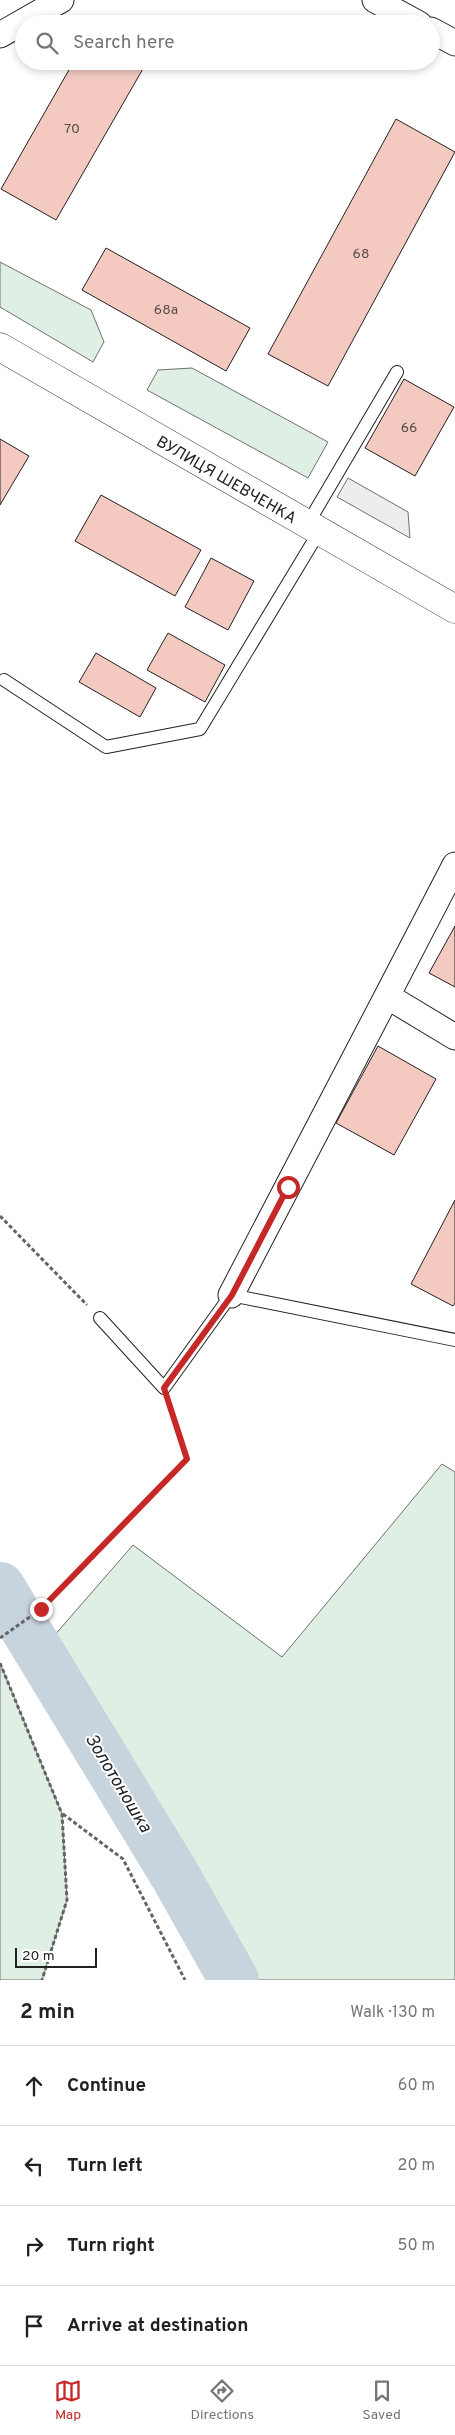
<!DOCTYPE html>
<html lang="en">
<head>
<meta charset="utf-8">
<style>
	:root { --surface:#fff; --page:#f6f6f6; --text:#202124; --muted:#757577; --line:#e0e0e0; --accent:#c62828 }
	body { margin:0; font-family:Overpass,sans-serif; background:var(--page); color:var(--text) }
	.scale { position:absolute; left:15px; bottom:12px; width:82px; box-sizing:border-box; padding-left:5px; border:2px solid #222; border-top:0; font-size:14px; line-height:18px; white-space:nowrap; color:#222; -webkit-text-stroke:4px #fff; paint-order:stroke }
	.stop { position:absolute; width:15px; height:15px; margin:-11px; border:4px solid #c62828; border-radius:50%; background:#fff }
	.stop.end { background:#c62828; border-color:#fff; box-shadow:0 1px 5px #0008 }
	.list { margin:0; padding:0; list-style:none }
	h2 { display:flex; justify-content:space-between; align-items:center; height:65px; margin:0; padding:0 20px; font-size:21px }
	h2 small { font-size:16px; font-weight:400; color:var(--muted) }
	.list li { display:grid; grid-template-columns:32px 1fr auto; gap:15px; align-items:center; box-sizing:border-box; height:80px; padding:0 20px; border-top:1px solid var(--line) }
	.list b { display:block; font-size:19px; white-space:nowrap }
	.list em { font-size:16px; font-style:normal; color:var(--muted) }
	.icon { flex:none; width:28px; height:28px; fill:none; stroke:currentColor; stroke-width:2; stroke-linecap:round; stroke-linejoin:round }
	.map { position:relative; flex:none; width:455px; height:1980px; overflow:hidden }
	.search { position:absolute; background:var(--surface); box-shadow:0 2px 8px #0003; left:15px; right:15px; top:15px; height:55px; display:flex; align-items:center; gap:12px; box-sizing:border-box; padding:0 18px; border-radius:28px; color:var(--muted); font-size:19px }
	.sheet { height:385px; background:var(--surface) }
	nav { display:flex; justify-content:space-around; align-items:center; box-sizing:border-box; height:70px; border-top:1px solid var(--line); background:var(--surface); font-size:14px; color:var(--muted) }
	nav a { display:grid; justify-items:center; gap:2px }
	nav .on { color:var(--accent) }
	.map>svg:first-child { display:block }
</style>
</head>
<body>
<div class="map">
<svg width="455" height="1980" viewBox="0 0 455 1980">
	<rect width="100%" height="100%" fill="#fff"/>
	<!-- green -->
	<path fill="#e0efe3" stroke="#6f6f6f" d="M0,262L91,310L104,342L93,362L0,307Z
		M192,368L328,442L308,478L147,390L158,370Z
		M442,1464L455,1472V1980H234L176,1877L40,1652L133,1545L282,1657Z
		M0,1663L62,1814L67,1900L42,1980H0Z"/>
	<!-- parking -->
	<path fill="#ededed" stroke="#6f6f6f" d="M348,478L408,512L410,538L337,497Z"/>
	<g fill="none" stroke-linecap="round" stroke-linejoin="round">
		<!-- river -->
		<path stroke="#c7d3dd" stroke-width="50" d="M0,1587L176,1877L234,1980"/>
	</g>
	<!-- building -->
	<path fill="#f3c9c0" stroke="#222" d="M74,61H133L144,67L56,220L1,189Z
		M396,119L455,152L328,386L268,354Z
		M106,248L250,328L226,371L82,290Z
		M404,379L454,407L415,476L365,448Z
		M0,439L29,456L0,505Z
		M101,495L201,550L175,596L75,541Z
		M211,558L254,581L228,630L185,607Z
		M168,633L225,665L205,702L147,670Z
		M96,653L156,688L140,717L79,682Z
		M455,926V987L429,973Z
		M378,1046L436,1079L394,1155L336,1123Z
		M455,1200V1303L453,1306L411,1284Z"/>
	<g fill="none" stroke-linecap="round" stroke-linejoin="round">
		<!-- lane casing -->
		<g stroke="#222" stroke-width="14">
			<path id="lane" d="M307,525L397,372
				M4,680L106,747L200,729L319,532
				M100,1318L164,1388L231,1295L455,1340"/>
		</g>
		<!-- street casing -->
		<g stroke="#222" stroke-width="27">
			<path id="street" d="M375,0L419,24
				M431,30L455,43
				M0,35L61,0
				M455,865L387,996L455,1037
				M231,1295L387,996"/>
		</g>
		<!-- secondary casing -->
		<g stroke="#222" stroke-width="29">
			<path id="secondary" d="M0,347L455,609"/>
		</g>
		<!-- path -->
		<path stroke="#646464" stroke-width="3" stroke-dasharray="4 2.5" stroke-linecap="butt" d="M0,1216L87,1305
			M0,1638L41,1609L187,1459L170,1405
			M0,1663L62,1814L67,1900L42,1980
			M63,1814L123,1859L185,1980"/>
		<!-- lane -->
		<use href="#lane" stroke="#fff" stroke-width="12"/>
		<!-- street -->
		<use href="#street" stroke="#fff" stroke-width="25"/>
		<!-- secondary -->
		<use href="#secondary" stroke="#fff" stroke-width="28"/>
	</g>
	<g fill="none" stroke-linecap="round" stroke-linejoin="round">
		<!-- route -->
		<path stroke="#c62828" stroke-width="6" d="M41,1609L187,1459L164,1388L232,1295L288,1187"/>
	</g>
	<g text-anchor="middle" stroke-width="4" stroke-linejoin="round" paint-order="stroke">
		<!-- number labels -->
		<g font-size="14" fill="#564c4a">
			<text x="72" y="133">70</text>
			<text x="361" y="258">68</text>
			<text x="166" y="314">68а</text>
			<text x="409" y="432">66</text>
		</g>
		<!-- street labels -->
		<g font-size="16" fill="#222" stroke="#fff">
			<text transform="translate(227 479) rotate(30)" y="6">ВУЛИЦЯ ШЕВЧЕНКА</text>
		</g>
		<!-- water labels -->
		<g font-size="18" font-style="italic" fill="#222" stroke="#fff">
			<text transform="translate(119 1783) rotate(59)" y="6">Золотоношка</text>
		</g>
	</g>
</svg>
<div class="scale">20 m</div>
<div class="stop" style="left:288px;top:1187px"></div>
<div class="stop end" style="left:41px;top:1609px"></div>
<div class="search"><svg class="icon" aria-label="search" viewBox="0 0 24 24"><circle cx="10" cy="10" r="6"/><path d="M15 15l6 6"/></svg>Search here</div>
</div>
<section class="sheet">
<h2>2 min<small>Walk · 130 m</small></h2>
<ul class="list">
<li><svg class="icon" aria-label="ahead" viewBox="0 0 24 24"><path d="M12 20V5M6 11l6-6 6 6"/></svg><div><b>Continue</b></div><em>60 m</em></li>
<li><svg class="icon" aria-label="left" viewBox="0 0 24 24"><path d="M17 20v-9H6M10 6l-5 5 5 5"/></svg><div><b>Turn left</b></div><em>20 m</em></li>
<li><svg class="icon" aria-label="right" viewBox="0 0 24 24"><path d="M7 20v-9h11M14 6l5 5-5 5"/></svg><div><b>Turn right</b></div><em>50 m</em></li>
<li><svg class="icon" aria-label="arrive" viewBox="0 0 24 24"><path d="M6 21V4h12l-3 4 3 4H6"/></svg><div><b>Arrive at destination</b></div></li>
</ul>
</section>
<nav>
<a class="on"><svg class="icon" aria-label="map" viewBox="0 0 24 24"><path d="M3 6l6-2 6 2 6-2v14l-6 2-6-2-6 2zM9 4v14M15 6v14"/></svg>Map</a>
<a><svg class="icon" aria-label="directions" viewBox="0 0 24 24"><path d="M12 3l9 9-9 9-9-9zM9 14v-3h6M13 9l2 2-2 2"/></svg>Directions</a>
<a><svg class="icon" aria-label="saved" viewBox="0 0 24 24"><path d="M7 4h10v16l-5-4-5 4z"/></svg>Saved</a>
</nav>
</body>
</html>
